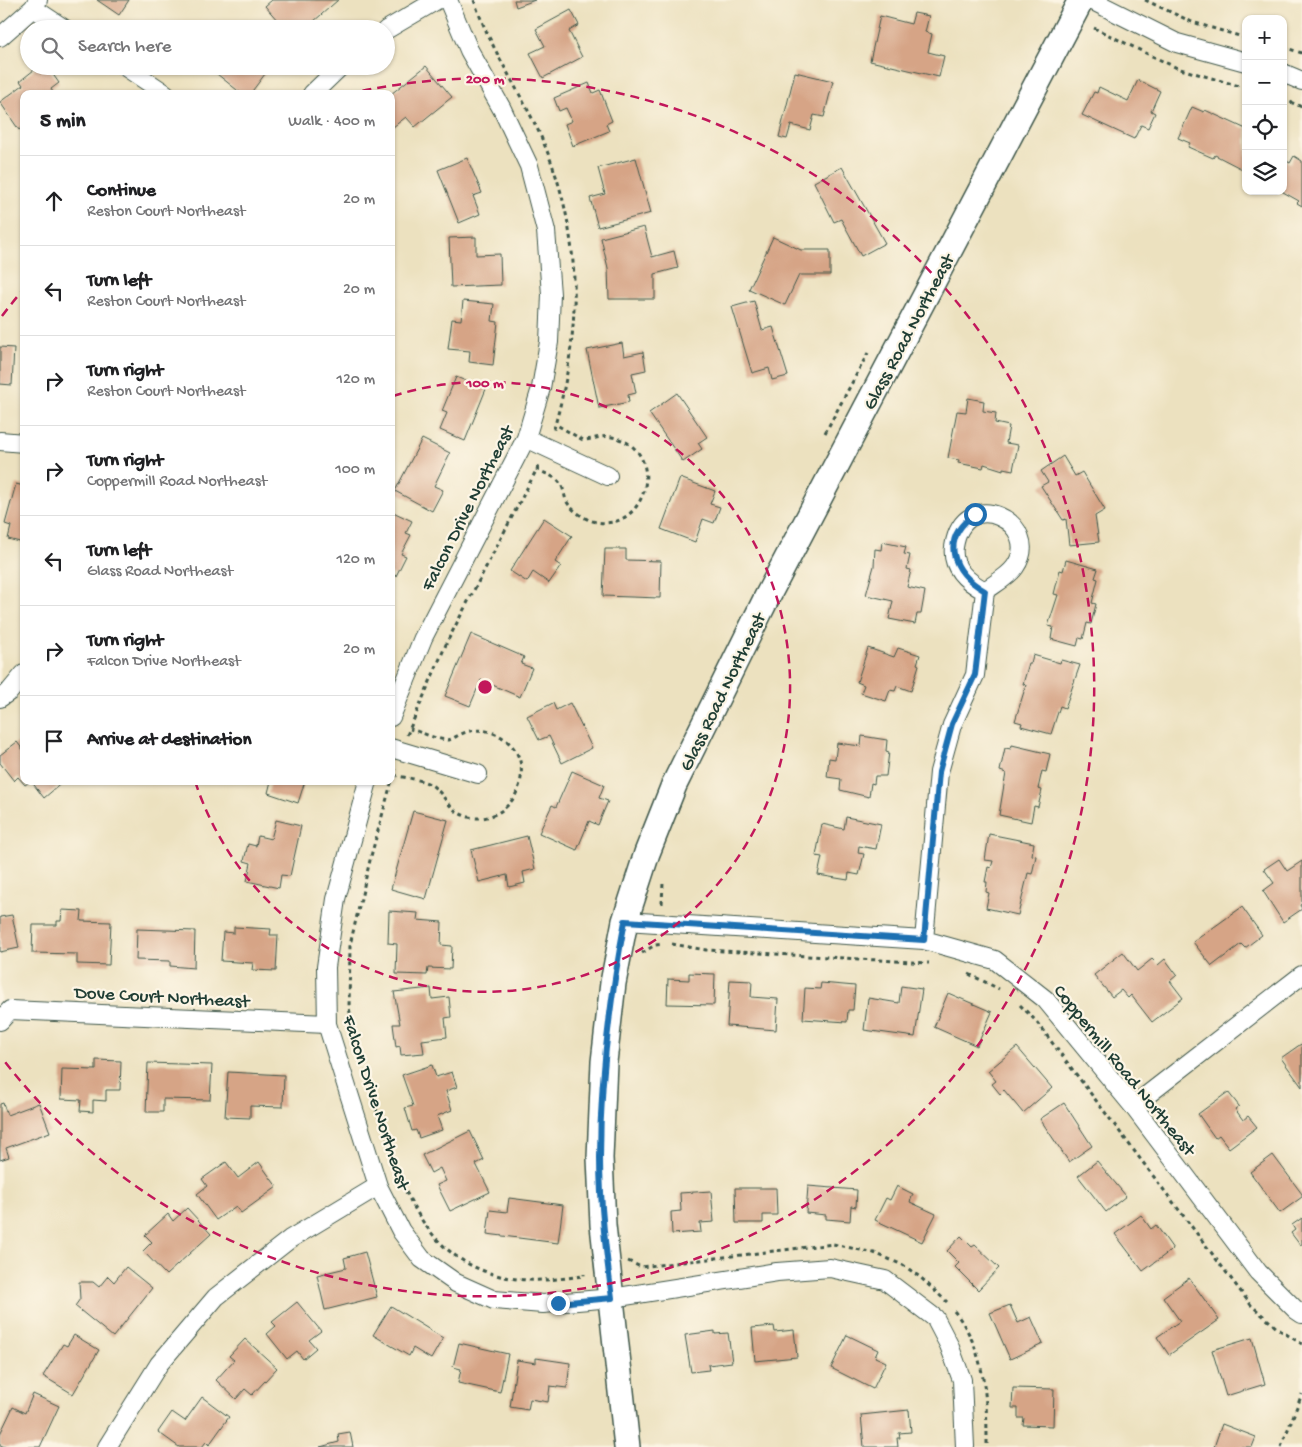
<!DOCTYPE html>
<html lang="en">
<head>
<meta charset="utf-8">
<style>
	:root { --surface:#fff; --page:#f2f2f2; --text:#202124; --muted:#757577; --line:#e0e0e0 }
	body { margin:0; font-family:"Gochi Hand",sans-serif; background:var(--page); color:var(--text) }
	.controls { position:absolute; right:15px; top:15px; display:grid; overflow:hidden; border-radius:10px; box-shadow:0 1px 4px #0004 }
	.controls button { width:45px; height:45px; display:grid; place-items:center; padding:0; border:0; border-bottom:1px solid var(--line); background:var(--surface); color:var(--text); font:25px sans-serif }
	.stop { position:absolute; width:15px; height:15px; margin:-11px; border:4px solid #1f6fb2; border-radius:50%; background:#fff }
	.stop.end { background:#1f6fb2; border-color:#fff; box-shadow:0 1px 5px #0008 }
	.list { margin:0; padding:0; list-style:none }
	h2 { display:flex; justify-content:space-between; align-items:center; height:65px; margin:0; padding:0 20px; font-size:21px }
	h2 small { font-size:16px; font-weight:400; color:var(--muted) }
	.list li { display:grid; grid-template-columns:32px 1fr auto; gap:15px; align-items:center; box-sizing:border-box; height:90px; padding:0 20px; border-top:1px solid var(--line) }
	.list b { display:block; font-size:19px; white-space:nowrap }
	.list p { margin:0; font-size:16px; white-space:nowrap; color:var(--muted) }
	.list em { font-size:16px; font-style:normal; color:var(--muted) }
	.icon { flex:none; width:28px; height:28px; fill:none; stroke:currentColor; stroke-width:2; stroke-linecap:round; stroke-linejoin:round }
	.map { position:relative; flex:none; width:1302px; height:1447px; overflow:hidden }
	.search { position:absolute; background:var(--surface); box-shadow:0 1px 4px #0004; left:20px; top:20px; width:375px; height:55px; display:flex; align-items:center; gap:12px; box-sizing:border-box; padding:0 18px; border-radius:28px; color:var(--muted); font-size:19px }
	.panel { position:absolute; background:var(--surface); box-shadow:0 1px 4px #0004; left:20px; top:90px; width:375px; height:695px; border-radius:10px }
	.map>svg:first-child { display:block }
</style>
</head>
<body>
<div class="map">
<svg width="1302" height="1447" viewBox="0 0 1302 1447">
	<rect width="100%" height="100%" fill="#fcf5e5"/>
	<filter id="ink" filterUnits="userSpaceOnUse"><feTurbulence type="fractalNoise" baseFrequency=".02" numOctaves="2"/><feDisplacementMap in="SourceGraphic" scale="10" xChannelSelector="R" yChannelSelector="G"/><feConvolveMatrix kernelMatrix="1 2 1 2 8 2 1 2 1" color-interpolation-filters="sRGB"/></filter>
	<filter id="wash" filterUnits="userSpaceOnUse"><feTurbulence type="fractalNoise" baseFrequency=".0096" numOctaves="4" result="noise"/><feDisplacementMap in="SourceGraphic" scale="20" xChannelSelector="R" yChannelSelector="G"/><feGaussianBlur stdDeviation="1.12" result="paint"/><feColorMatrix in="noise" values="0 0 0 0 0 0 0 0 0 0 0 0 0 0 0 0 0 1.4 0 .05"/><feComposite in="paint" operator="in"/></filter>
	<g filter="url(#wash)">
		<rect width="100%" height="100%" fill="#ece1bf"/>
		<g id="blocks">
			<!-- building -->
			<path fill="#d6a486" d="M97,0H129L119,15Z
				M272,0H338L305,29H285L265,6Z
				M514,0H535L516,7Z
				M571,10L579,25L569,31L582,57L543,78L530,53L545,46L536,29Z
				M914,13L929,16L925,32L932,34L928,52L944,56L939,77L870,61L880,16L911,24Z
				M39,66H47L59,83L51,89L54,94H24V126L19,130L0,102L23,85L20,81Z
				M207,66H271L250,94H242Z
				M426,66L452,97L415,127L406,117L393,127L391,124V94Z
				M795,72L833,81L824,117L814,115L810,130L791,125L787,139L779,137Z
				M1138,80L1160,91L1151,111L1155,113L1148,128L1141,125L1134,139L1082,115L1094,92L1097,93L1099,87L1128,101Z
				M589,83L593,93L600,90L612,121L606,124L609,131L573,146L565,124L572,121L566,108L559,111L554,98Z
				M1192,107L1204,112L1205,110L1246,129V171L1215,155L1213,158L1188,147L1190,143L1178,138Z
				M1294,156L1302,161V206L1297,203L1299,201L1283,192V159L1290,163Z
				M467,158L482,193L473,196L480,214L459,223L438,170Z
				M636,158L651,213L598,227L590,198L605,194L598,168Z
				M842,167L885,243L861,256L841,219L834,222L814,182Z
				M644,227L652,257L674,251L678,268L655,274V299H609L608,268L601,238Z
				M476,237V255L500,254L501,285L451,287L449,238Z
				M773,237L801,250H830V275H799L785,305L749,289Z
				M463,301L494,304L492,321L498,322L493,365L469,362L470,351L448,349L452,319L461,320Z
				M754,301L762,330L773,327L788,376L772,380L769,368L752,373L732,307Z
				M622,343L624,356L643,352L646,370L632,373L636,393L628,395L629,402L599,408L587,350Z
				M0,347L14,348L12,385L0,384Z
				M456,377L486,389L465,441L440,430L447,413L442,411Z
				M677,393L707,437L698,443L702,449L683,462L649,413Z
				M968,398L984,401L983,411L996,413L995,423L1009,426L1006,443L1018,445L1013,470L1003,468V470L984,464L983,468L958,463L959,460L948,458L957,411L966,412Z
				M422,439L450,453L434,486L443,490L432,511L395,491Z
				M1063,456L1075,476L1082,472L1105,510L1095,516L1099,542L1069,545L1066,519L1063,520L1041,486L1048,482L1041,471Z
				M680,478L715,491L710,504L720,507L714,523L703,519L695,542L661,529Z
				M16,484L24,486V543L8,539L11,526L5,524Z
				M391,511L412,521L406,533L411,535L401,554L406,556L396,576L391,573Z
				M544,518L572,536L555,562L561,566L549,583L533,572L527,582L510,571Z
				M882,542L906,547L904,554L910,555L907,569L911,570L907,587L925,591L921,614H917L915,624L889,619L893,601L866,595L874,566L875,549L881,550Z
				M605,549H626V560L661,561L660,598L603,596Z
				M1066,560L1098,569L1095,578L1098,579L1092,603L1096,604L1091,624L1087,623L1083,639L1079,638L1077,646L1051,639L1053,627L1048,626L1058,595L1054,594L1060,570L1063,571Z
				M471,634L524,657L521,664L532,668L520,697L481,680L470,706L445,696Z
				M868,648L894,657L898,648L920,655L917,664L919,665L911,691L897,686L895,691L890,690L886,701L861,693L864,685L857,682Z
				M1033,655L1060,663L1061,660L1080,665L1065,708L1060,706L1051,734L1021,726L1022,723L1015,721L1026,685L1023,684L1029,663H1031Z
				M553,703L556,710L570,703L592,748L562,763L549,736L539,740L527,716Z
				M862,736L887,740L886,751L889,752L886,776H875L874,784L871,783L869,797L840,790L841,779L827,777L829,758L835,759L837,743L861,746Z
				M17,742L24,751V781H31L25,785L18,777L14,781L0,763V755Z
				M1012,745L1050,754L1046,772L1042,771L1038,789L1042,790L1038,807L1034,806L1031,822L999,815L1006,773L1000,771L1005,748L1011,749Z
				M572,771L604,785L599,798L608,801L598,825L589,821L577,850L539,833L552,805L556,807Z
				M31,781H64L44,798Z
				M271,781H305L298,803L268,793Z
				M413,811L448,820L426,899L391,889Z
				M846,817L881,824L876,849L859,846L858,853L864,854L859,875L849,873L848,880L818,875L822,857L816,856L822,824L844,829Z
				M276,820L301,826L290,876L281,875L279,888L247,881L251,863L244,861L248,844L256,846L258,836L271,839Z
				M989,834L1034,843L1032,855L1036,856L1032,874L1028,873L1018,915L986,908L989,893L986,892L987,882H985L988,867L991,868L993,861L985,860Z
				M527,836L535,869L523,872L525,883L509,887L507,875L479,882L471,850Z
				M1279,859L1287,871L1302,861V904L1300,905L1302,909L1283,922L1263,891L1274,883L1264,869Z
				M1242,907L1262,935L1245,948L1241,944L1212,966L1193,942Z
				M62,910L82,911L81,921L111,922L109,965L77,964V954L32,953L33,925H57V921H61Z
				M389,911L418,913L417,920L442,922L441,945L452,946L451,969L428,968L427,975L396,974L397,944L388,943Z
				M12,915L19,948L0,952V917Z
				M234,927L271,929L270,935H278L276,971L252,970L253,963L221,961L223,932L234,933Z
				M137,929L195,931L194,968L170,966V961L136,960Z
				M1123,952L1137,971L1152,959L1158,965L1165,959L1177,975L1170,981L1183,998L1152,1022L1131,995L1128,998L1121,990L1112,997L1094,975Z
				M689,973L715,974L714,1005L667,1004L668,979L689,980Z
				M730,980L752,981L751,997L778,999L776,1030L727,1026Z
				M821,983L855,986L853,1010H848L847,1022L803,1019L805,988L820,989Z
				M901,986L922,989L915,1037L864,1030L868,998L899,1003Z
				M431,988L432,999L449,997L451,1017L445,1018L447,1037L422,1040L424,1053L401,1055L400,1046L396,1047L393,1024H400L394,992Z
				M948,993L992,1012L977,1046L934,1027Z
				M1301,1044L1302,1046V1087L1281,1058Z
				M1017,1047L1052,1088L1023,1113L1004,1090L1000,1094L992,1084L996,1081L988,1071Z
				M96,1060L121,1061L120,1090H106V1101L93,1100V1112L80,1111L81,1100L61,1099L62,1069L96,1070Z
				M148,1063L212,1065L210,1100L163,1099V1112H146Z
				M432,1065L436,1077L452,1072L457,1087L446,1091L452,1110L437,1116L442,1130L419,1138L416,1130L412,1131L405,1108L413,1106L402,1075Z
				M228,1072L284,1075L283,1107L250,1106V1118L225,1117Z
				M1228,1092L1239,1106L1235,1109L1243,1120L1248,1116L1257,1127L1229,1148L1219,1135L1215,1138L1198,1114Z
				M3,1103L7,1115L39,1103L50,1132L6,1148L9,1157L0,1160V1104Z
				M1064,1103L1092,1146L1069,1162L1040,1119Z
				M470,1131L484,1160L476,1164L490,1192L450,1211L437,1185L446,1181L440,1168L431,1173L422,1155Z
				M1273,1155L1302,1194V1197L1280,1213L1250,1172Z
				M1097,1161L1126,1196L1106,1212L1078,1176Z
				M226,1162L238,1178L259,1162L277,1187L241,1213L236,1206L216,1220L197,1194L207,1186L202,1179Z
				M808,1186L857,1190L856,1207L851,1206L850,1221L826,1219V1215L806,1213Z
				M897,1186L913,1194L910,1202L936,1214L922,1242L875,1220L886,1198L890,1200Z
				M735,1188H776L777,1215H763V1223H736Z
				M711,1191L714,1222L700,1223L701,1232L672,1234L671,1212L681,1211L680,1193Z
				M509,1198L563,1205L558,1243L487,1234L490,1210L507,1212Z
				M187,1208L211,1234L166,1275L143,1251L152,1242L145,1235L168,1214L173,1221Z
				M1141,1215L1151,1229L1156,1225L1173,1249L1143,1271L1115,1234Z
				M1302,1218V1244L1300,1245L1291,1233L1295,1230L1292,1225Z
				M961,1236L972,1247L975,1245L999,1268L978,1290L955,1267L959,1263L947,1251Z
				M365,1252L377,1297L325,1310L317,1275L346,1268L344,1258Z
				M126,1267L152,1288L113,1337L75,1306L80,1299L79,1282H93L99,1287L108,1276L114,1282Z
				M1189,1278L1219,1320L1169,1355L1157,1337L1180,1321L1163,1297Z
				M297,1302L321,1331L309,1340L316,1348L303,1359L297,1351L287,1359L267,1334L276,1326L272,1322Z
				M1010,1305L1018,1323L1031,1317L1043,1344L1010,1359L990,1313Z
				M391,1306L443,1338L431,1359L413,1348L409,1356L373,1335Z
				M774,1326L775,1332L794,1330L797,1357L755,1361L752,1328Z
				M715,1331V1334L728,1333L732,1362L708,1365L709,1370L691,1372L685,1335Z
				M74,1335L99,1350L73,1394L43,1376L63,1344L67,1346Z
				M847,1335L878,1350L875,1357L886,1362L873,1389L831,1368Z
				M1252,1338L1265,1384L1226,1396L1212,1350Z
				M245,1339L277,1368L252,1395L245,1389L236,1399L216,1380L234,1360L229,1356Z
				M459,1343L508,1354L500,1392L458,1383L461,1369L453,1367Z
				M536,1358L570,1363L567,1388L550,1386L548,1402L530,1399L528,1410L510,1407L517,1360L536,1363Z
				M1013,1388L1054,1389L1053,1426L1023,1425L1024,1418H1018V1408H1012Z
				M33,1394L59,1406L40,1447H5L0,1445V1434L13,1407L25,1413Z
				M202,1397L229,1417L209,1445L206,1442L202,1447H179L158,1432L172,1412L185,1421Z
				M909,1410L911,1432L899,1433L900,1438H897L898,1447H864L861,1415Z
				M1222,1424L1256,1437L1252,1447H1214Z
				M350,1432L353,1447H320L339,1442L338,1434Z"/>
		</g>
	</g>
	<g filter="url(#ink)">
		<use href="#blocks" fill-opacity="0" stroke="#3e5649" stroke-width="1"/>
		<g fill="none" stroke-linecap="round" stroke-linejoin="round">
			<!-- street casing -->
			<g stroke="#3e5649" stroke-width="20">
				<path id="street" d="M1091,0L1177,43L1246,62
					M33,8L65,29
					M386,30L437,0
					M0,37L33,8L38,0
					M124,66L166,94
					M1283,73L1302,81
					M312,94L341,66
					M526,438L608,476
					M0,441L24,443
					M0,698L10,691L24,674
					M391,717L423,638L526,438L541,388L549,342L551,294L546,231L529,166L502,109L469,50L448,0
					M391,748L478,774
					M368,781L336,899L326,967L327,1024L378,1186L401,1231L422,1259L456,1283L494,1300L543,1304L612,1298L777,1272L830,1268L885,1280L935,1318L949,1345L962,1380L965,1447
					M625,921L924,940L995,960L1045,999L1133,1106L1258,1272L1296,1310L1302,1314
					M924,940L939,772L952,725L975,675L985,591C994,584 1008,577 1015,567C1045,524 964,482 954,547C951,569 968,582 985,591
					M0,1021L10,1010L327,1024
					M1133,1106L1302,975
					M107,1447L159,1364L216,1297L290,1239L378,1186"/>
			</g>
			<!-- secondary casing -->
			<g stroke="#3e5649" stroke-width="28">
				<path id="secondary" d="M627,1447L603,1225L600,1158L604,1062L613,983L625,921L647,853L674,785L767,597L1081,0"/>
			</g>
			<!-- path -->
			<path stroke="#3e5649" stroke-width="3" stroke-dasharray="4 4" stroke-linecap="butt" d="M474,0C490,49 521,92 542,139C584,235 582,333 553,432
				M1145,0L1192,22L1246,38
				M1094,28L1177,68L1246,88
				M1283,47L1302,53
				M1283,99L1302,107
				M825,433L868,353
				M536,469C544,473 554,476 559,482C564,487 564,495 566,500C570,509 581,516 589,520C646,540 671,449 612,437C601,435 593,440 583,440L555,424
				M407,735L447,642L539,465
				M394,775C405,778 424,779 434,787C448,798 450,816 476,818C515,820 538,767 507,741C494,730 476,727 461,734C456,736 452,740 447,740C435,739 421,732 410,729
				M662,904L663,883
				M672,944L706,950L929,963
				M642,953L655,945L663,944
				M969,974L999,989
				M1020,1005L1035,1020L1251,1305L1278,1329L1302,1344
				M360,1060L349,1008L350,945L371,856L395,769
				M364,1071C395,1160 410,1272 527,1280C546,1281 566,1278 584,1276V1274
				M628,1261L641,1267L833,1244L874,1253L903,1265L920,1277L947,1302
				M954,1311C986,1350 987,1399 987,1447
				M1281,1447L1302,1394"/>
			<!-- street -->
			<use href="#street" stroke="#fff" stroke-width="18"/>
			<!-- secondary -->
			<use href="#secondary" stroke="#fff" stroke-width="25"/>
		</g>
	</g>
	<g fill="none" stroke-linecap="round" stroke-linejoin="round" filter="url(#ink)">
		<!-- route -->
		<path stroke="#1f6fb2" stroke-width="6" d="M558,1303L612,1298C606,1252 600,1205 600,1158C600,1079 610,999 625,921L924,940L939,772L952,724L975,675L985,591C952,572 939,539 975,514"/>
	</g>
	<!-- distance rings -->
	<g fill="none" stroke="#c2185b" stroke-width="2.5" stroke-dasharray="9 6">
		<path d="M393 396A305 305 0 1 1 195 781"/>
		<path d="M2 316A609 609 0 0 1 22 291M348 94A609 609 0 1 1 2 1058"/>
	</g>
	<g text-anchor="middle" stroke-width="4.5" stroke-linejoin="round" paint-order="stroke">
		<!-- street labels -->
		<g font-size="19" fill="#1f3d34" stroke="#fcf5e5">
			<text transform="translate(907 331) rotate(-62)" y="7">Glass Road Northeast</text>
			<text transform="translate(466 507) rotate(-63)" y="7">Falcon Drive Northeast</text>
			<text transform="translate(721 691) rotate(-64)" y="7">Glass Road Northeast</text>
			<text transform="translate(162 995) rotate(3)" y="7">Dove Court Northeast</text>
			<text transform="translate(1126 1069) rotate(51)" y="7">Coppermill Road Northeast</text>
			<text transform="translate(378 1102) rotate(72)" y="7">Falcon Drive Northeast</text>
		</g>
	</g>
	<circle cx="485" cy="687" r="8" fill="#c2185b" stroke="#fcf5e5" stroke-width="2.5"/>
	<g font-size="15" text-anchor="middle" font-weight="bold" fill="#c2185b" stroke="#fcf5e5" stroke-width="4.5" stroke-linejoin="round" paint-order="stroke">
		<text x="485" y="83">200 m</text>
		<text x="485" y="387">100 m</text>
	</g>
</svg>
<div class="controls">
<button>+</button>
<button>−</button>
<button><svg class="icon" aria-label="locate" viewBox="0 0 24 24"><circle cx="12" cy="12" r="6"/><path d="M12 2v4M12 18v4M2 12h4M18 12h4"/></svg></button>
<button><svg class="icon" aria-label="layers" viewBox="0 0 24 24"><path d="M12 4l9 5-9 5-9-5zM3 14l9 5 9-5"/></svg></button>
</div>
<div class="stop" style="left:975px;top:514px"></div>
<div class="stop end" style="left:558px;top:1303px"></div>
<div class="search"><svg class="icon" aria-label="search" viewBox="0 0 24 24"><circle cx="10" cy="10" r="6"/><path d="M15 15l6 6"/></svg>Search here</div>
<section class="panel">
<h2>5 min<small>Walk · 400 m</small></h2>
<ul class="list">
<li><svg class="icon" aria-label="ahead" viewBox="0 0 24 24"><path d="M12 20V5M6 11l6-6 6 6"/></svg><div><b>Continue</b><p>Reston Court Northeast</p></div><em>20 m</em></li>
<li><svg class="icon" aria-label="left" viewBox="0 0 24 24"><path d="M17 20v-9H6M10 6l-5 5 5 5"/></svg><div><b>Turn left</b><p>Reston Court Northeast</p></div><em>20 m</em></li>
<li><svg class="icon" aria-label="right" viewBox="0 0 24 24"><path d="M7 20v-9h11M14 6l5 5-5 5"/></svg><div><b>Turn right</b><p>Reston Court Northeast</p></div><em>120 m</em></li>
<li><svg class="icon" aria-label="right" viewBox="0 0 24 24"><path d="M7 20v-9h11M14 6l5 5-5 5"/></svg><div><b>Turn right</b><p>Coppermill Road Northeast</p></div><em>100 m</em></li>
<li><svg class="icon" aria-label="left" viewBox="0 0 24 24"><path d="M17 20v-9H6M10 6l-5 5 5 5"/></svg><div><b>Turn left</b><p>Glass Road Northeast</p></div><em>120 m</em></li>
<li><svg class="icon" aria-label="right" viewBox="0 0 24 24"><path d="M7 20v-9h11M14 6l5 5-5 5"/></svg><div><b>Turn right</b><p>Falcon Drive Northeast</p></div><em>20 m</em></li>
<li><svg class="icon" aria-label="arrive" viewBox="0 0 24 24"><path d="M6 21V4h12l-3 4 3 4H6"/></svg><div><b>Arrive at destination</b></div></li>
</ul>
</section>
</div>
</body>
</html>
